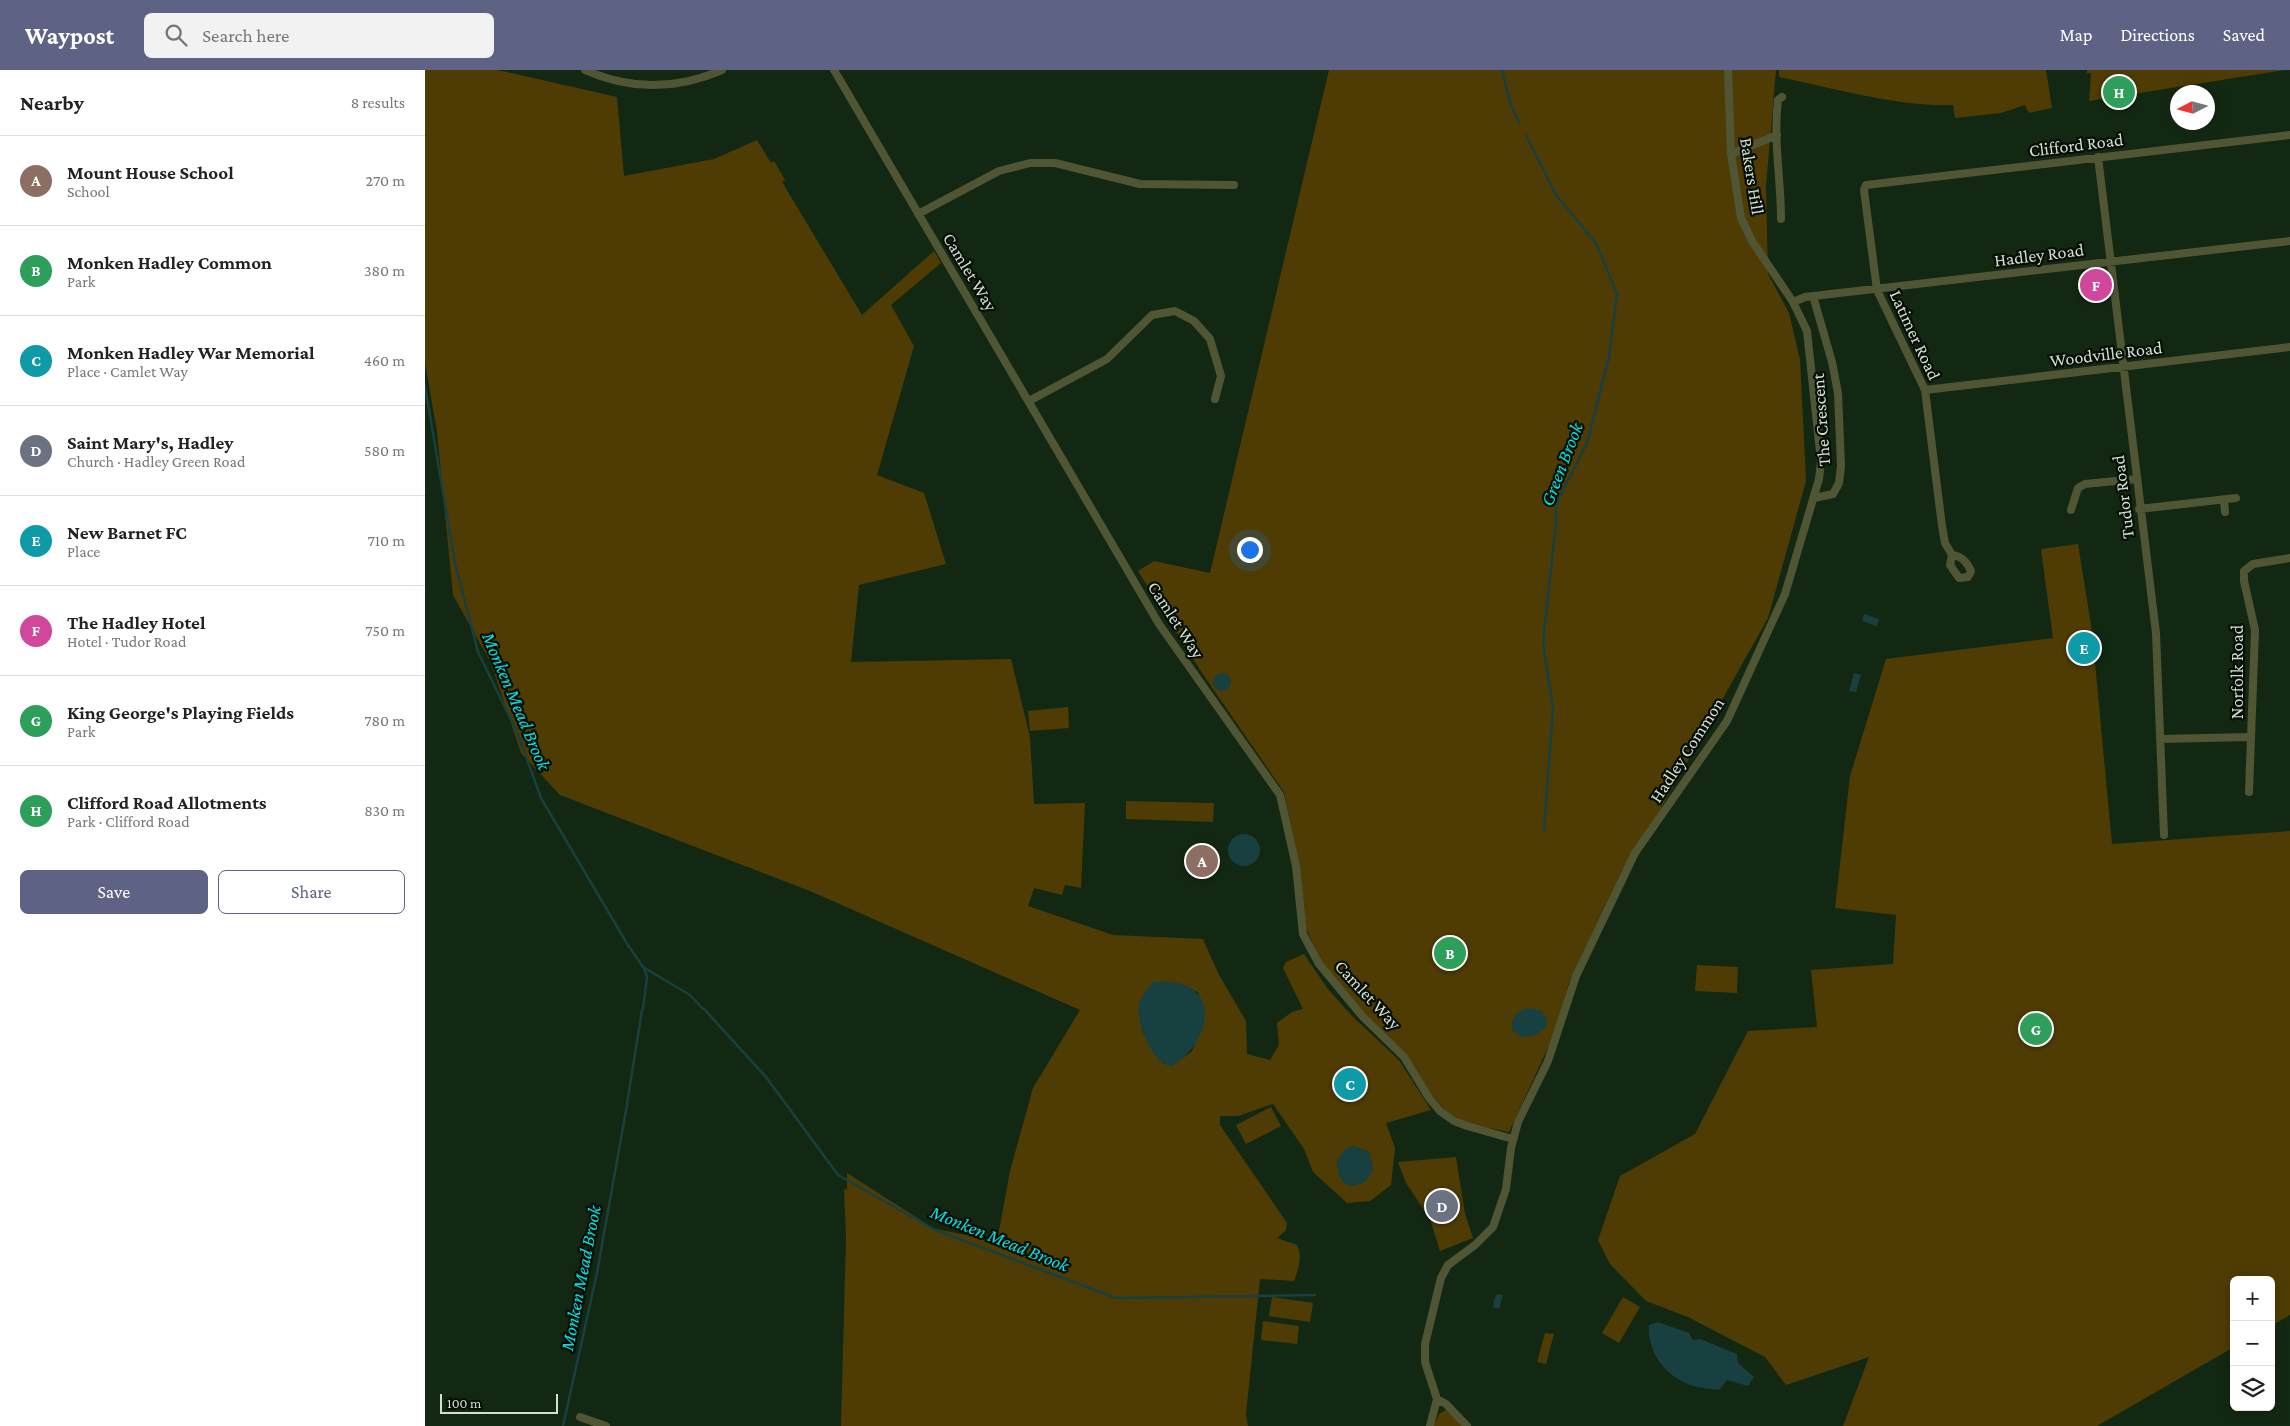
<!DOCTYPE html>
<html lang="en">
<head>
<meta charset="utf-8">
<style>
	:root { --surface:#fff; --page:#f2f2f2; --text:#222; --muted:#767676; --line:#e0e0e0; --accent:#5e6284 }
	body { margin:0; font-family:"Crimson Pro",serif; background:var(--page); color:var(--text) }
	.controls { position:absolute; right:15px; bottom:15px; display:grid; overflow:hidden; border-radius:8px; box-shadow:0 2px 12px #0003 }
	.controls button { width:45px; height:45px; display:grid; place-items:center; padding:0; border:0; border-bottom:1px solid var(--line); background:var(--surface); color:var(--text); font:25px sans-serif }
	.compass { position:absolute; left:1745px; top:15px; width:45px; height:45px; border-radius:50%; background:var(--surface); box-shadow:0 2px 12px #0003; rotate:264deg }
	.scale { position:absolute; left:15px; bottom:12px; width:118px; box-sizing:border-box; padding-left:5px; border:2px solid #d2dfd1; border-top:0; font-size:14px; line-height:18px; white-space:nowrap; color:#d2dfd1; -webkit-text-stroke:4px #060e05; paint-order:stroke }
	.you { position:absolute; left:824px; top:479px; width:18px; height:18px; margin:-12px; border:4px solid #fff; border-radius:50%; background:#1a73e8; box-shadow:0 0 0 8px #1a73e833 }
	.badge { display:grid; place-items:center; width:32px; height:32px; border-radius:50%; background:var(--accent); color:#fff; font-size:16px; font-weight:700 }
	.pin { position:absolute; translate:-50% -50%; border:2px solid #fff; box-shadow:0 1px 5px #0006 }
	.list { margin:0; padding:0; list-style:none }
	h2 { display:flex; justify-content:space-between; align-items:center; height:65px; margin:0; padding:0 20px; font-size:21px }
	h2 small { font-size:16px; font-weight:400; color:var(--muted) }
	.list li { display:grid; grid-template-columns:32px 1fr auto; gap:15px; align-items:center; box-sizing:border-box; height:90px; padding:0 20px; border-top:1px solid var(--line) }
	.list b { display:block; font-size:19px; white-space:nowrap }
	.list p { margin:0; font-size:16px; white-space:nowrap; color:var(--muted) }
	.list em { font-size:16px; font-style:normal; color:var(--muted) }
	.actions { display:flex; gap:10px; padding:15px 20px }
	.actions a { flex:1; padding:11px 0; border:1px solid var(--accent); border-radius:8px; text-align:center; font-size:18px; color:var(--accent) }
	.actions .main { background:var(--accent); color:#fff }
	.icon { flex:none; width:28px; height:28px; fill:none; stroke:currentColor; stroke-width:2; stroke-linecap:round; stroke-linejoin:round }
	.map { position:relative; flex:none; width:1865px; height:1356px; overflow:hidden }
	header { display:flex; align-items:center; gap:30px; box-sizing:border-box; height:70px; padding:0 25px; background:var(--accent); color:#fff }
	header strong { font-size:24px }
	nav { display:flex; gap:28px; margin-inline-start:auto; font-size:18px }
	.search { width:350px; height:45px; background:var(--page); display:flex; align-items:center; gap:12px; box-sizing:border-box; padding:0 18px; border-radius:8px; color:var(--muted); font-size:19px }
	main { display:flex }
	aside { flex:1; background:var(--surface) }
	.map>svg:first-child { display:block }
</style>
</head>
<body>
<header>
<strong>Waypost</strong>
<div class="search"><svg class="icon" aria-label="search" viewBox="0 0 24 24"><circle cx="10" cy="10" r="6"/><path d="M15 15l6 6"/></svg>Search here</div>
<nav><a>Map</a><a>Directions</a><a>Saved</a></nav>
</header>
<main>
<aside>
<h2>Nearby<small>8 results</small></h2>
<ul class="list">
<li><span class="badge" style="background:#8d6e63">A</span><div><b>Mount House School</b><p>School</p></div><em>270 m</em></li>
<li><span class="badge" style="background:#2e9e5b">B</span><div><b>Monken Hadley Common</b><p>Park</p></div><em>380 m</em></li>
<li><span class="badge" style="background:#0f9aa8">C</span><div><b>Monken Hadley War Memorial</b><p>Place · Camlet Way</p></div><em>460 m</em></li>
<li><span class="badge" style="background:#6b7280">D</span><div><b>Saint Mary's, Hadley</b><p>Church · Hadley Green Road</p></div><em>580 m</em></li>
<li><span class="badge" style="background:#0f9aa8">E</span><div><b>New Barnet FC</b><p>Place</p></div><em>710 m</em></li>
<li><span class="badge" style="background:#d1479c">F</span><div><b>The Hadley Hotel</b><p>Hotel · Tudor Road</p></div><em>750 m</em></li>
<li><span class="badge" style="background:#2e9e5b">G</span><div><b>King George's Playing Fields</b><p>Park</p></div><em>780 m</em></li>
<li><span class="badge" style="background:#2e9e5b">H</span><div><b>Clifford Road Allotments</b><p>Park · Clifford Road</p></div><em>830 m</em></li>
</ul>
<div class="actions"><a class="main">Save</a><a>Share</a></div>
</aside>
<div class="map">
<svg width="1865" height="1356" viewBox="0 0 1865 1356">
	<rect width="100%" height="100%" fill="#132812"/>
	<!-- green -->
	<path fill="#4f3c05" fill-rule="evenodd" d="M0,0H73L192,27L199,106L289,89L332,70L346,93L349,91L360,110L357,112L437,245L509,181L516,193L466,235L489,276L452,405L499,423L521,494L434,515L426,592L586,589L605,667L609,734L660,733L656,818L640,815L637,825L609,818L603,836L688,865L778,869L794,905L821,951L822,984L845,990L854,975L852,953L867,942L878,939L858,898L861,892L879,884L902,918L928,947L974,990L1006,1040L961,1053L970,1078L966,1115L945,1131L922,1133L888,1102L879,1079L848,1034L813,1046H795V1055L862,1153L861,1160L852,1168L872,1175C878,1187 873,1199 869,1211L835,1209L821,1344L823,1356H416L421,1168L419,1119L422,1120V1103L508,1158L572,1172L585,1101L608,1018L655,940L385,821L135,725L96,683L66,593L28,525L12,362L0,293ZM748,912L773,922L779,951L767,981L747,996L737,993L717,961ZM928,1076L944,1082L947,1095L930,1116C915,1115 913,1102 912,1090Z
		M904,0H1351L1341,116L1343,204L1364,243L1375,290L1381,411L1343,548L1216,774L1197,801L1145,910L1128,967L1084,1062L1049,1055L1034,1049L1021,1041L1006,1024L980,983L939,944L897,893L881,858L873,791L859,722L777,603L713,501L729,491L785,503Z
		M1354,0H1621L1627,38L1604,43L1600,35L1576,43L1530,48L1528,35C1472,37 1409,18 1354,7Z
		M1662,0H1860L1664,31L1666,3H1662Z
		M1653,474L1667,561L1687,774L1865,761V1245L1846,1256V1210H1809V1277L1672,1356H1418L1444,1287L1361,1315L1340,1287L1263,1247L1221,1231L1185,1194L1173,1170L1195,1106L1270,1064L1323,961L1392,957L1386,900L1468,894L1471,845L1410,838L1425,706L1461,589L1628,568L1616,479Z
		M643,637L644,658L605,661L603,641Z
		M701,731L789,733L788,752L701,749Z
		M1272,895L1313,897L1312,923L1270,921Z
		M846,1037L856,1056L821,1074L811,1055Z
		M1031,1087L1040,1144L1048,1168L1015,1181L1005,1149L981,1113L973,1092Z
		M847,1227L888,1233L885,1252L844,1246Z
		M1198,1227L1215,1237L1194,1273L1177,1263Z
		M838,1251L874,1256L872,1274L836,1270Z
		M1120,1263L1129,1264L1121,1294L1112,1292Z
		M1021,1340L1026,1343L1038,1356H1009L1014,1344Z"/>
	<!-- water -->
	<path fill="#184040" d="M1439,544L1454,549L1452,556L1437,551Z
		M1429,603L1436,605L1431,622L1424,621Z
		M788 612a9 9 0 1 1 18 0a9 9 0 1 1-18 0Z
		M803 780a16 16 0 1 1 32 0a16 16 0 1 1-32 0Z
		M728,912C797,905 791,969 747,996C743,995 739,994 736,992C722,979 708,945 716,928C719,922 725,917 728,912Z
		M1101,938L1115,940L1123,949L1120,959L1108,966L1097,967L1087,960C1086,947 1090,944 1101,938Z
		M928,1076L944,1082C946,1088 949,1095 947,1101C943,1115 925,1121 916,1109C912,1104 913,1096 912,1090L920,1079Z
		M1072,1224L1078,1225L1074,1239L1068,1237L1069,1233L1068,1232Z
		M1233,1252L1264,1263L1268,1270L1275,1269L1312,1284L1313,1293L1329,1307L1323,1316L1302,1310L1294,1320C1286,1319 1276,1318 1268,1316C1241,1307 1222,1283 1224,1255Z"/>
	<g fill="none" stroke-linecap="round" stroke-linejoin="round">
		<!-- stream -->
		<path stroke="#184040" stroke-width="2.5" d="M1077,0L1085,33L1094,52
			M1101,65L1131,125L1171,173L1192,224L1184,287L1162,373L1131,434V452L1118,573L1128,638L1119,760
			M0,316L30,493L53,582L92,662L116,728L204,877
			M205,878L218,897L265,925L278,939
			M218,939L222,907L219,898
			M279,939L341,1007L413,1105L510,1160L691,1228L890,1225
			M202,1034L217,940
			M138,1356L172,1203L202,1035"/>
		<!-- minor -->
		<path stroke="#505534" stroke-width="8" d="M160,0C205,20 251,20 297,0
			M409,0L734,554L855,725L871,796L878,864L894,894L938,947L979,987L1004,1028L1015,1041L1029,1051L1042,1056L1088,1069
			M1306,84L1352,65
			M1673,87L1731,563L1739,765
			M493,144L574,101L605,93H630L715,114L809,115
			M1356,149C1356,110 1348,69 1353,30L1357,27
			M1388,226L1407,292L1413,323L1416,396L1414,413L1408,424L1389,428
			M1368,232L1380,227L1865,171
			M1500,320L1865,277
			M604,331L682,289L727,245L750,241L769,251L785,269L796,306L790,329
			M1799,430L1800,442
			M1714,439L1811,428
			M1646,440L1653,418L1660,414L1711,409
			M1527,485C1537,486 1542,492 1546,501L1543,507L1534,508L1525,495L1527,485L1520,473L1517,456L1500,320L1452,220L1439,120L1441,115L1865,65
			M1735,669L1826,667
			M1824,722L1830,560L1819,511V501L1828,494L1865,488
			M1012,1329L1021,1334L1042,1356
			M155,1347L181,1356
			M1005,1356L1012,1329L1000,1292V1274L1016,1208L1023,1195L1050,1175L1068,1157L1081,1119L1086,1078L1093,1052L1123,991L1151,906L1210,783L1302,651L1360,524L1394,409L1396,391L1382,261L1368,232L1327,171L1316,148L1306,84L1303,0"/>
	</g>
	<g text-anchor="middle" stroke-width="4.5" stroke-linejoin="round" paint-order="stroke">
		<!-- street labels -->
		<g font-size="18" fill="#d2dfd1" stroke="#060e05">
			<text transform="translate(1651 75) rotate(-7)" y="6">Clifford Road</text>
			<text transform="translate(1327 106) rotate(81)" y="6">Bakers Hill</text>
			<text transform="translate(1614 185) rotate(-7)" y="6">Hadley Road</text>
			<text transform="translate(545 202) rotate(59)" y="6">Camlet Way</text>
			<text transform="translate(1490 265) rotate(65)" y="6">Latimer Road</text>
			<text transform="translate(1681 284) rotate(-7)" y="6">Woodville Road</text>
			<text transform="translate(1396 350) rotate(-94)" y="6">The Crescent</text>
			<text transform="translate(1698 427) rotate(-97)" y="6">Tudor Road</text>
			<text transform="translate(751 550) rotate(57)" y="6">Camlet Way</text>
			<text transform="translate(1812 602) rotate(-90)" y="6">Norfolk Road</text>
			<text transform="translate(1262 680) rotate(-57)" y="6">Hadley Common</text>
			<text transform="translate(943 925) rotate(47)" y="6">Camlet Way</text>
		</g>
		<!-- water labels -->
		<g font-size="19" font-style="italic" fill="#06e1e5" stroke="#060e05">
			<text transform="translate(1136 394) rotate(-69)" y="7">Green Brook</text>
			<text transform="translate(92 631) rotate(67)" y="7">Monken Mead Brook</text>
			<text transform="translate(575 1168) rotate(22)" y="7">Monken Mead Brook</text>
			<text transform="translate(155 1208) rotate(-79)" y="7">Monken Mead Brook</text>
		</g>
	</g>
</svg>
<div class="controls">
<button>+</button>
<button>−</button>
<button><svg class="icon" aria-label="layers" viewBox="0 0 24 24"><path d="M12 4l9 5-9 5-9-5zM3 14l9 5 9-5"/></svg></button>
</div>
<svg class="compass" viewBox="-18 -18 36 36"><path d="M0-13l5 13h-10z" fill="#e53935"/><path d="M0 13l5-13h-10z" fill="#767676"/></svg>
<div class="scale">100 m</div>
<div class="you"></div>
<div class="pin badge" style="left:777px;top:791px;background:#8d6e63">A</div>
<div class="pin badge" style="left:1025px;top:883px;background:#2e9e5b">B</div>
<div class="pin badge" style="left:925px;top:1014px;background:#0f9aa8">C</div>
<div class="pin badge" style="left:1017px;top:1136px;background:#6b7280">D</div>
<div class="pin badge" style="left:1659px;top:578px;background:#0f9aa8">E</div>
<div class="pin badge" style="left:1671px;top:215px;background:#d1479c">F</div>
<div class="pin badge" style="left:1611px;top:959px;background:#2e9e5b">G</div>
<div class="pin badge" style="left:1694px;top:22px;background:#2e9e5b">H</div>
</div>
</main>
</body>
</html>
